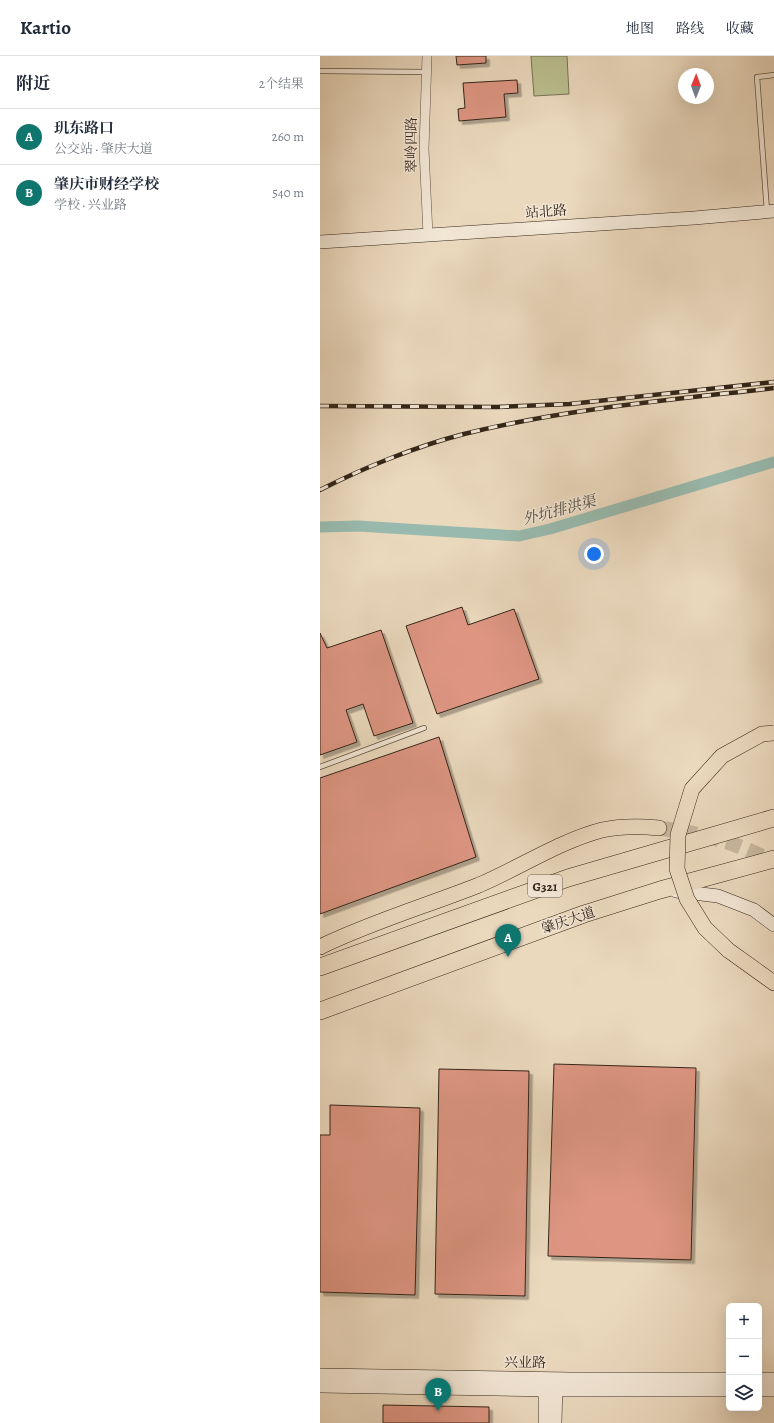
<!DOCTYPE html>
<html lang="zh">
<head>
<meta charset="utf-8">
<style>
	:root { --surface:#fff; --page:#f6f6f7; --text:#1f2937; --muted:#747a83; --line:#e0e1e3; --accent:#0f766e }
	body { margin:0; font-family:Alegreya,"Noto Serif SC",serif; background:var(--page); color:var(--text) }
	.controls { position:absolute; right:12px; bottom:12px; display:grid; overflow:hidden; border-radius:6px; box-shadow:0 4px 16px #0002 }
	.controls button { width:36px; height:36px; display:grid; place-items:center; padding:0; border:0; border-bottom:1px solid var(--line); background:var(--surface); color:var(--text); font:20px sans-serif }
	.compass { position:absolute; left:358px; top:12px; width:36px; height:36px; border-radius:50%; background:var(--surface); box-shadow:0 4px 16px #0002; rotate:1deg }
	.you { position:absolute; left:274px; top:498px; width:14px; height:14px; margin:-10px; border:3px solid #fff; border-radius:50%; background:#1a73e8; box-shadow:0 0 0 6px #1a73e833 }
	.badge { display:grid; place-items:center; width:26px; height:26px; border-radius:50%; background:var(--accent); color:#fff; font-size:13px; font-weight:700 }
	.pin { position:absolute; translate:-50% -33px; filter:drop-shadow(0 1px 2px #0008) }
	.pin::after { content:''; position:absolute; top:21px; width:14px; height:12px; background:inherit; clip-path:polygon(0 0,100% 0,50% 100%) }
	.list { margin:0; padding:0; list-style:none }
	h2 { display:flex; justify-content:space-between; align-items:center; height:52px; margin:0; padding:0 16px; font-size:17px }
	h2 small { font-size:13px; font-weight:400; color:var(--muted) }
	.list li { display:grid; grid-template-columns:26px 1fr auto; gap:12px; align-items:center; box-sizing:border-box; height:56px; padding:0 16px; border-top:1px solid var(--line) }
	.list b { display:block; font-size:15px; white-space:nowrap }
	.list p { margin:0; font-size:13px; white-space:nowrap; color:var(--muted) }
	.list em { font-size:13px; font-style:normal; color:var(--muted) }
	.icon { flex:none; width:22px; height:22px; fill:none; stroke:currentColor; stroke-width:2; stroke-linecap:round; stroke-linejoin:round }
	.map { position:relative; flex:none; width:454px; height:1367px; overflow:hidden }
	header { display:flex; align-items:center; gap:24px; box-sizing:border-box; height:56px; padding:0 20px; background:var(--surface); border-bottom:1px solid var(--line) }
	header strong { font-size:19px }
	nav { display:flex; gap:22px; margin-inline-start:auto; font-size:14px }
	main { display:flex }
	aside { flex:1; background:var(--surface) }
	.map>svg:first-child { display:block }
</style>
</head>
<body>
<header>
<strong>Kartio</strong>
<nav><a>地图</a><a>路线</a><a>收藏</a></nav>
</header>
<main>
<aside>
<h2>附近<small>2个结果</small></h2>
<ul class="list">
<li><span class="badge">A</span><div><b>玑东路口</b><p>公交站 · 肇庆大道</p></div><em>260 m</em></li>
<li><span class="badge">B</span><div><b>肇庆市财经学校</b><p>学校 · 兴业路</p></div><em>540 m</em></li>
</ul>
</aside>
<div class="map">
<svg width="454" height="1367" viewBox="0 0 454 1367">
	<defs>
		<filter id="shadow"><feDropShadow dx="3.5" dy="3.5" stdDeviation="0" flood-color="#0004"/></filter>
	</defs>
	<rect width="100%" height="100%" fill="#ebd9be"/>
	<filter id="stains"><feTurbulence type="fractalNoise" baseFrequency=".005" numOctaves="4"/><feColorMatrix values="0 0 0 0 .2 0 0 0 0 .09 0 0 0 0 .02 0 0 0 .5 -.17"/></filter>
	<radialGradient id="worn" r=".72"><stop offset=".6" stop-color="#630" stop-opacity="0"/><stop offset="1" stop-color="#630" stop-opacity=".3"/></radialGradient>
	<!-- green -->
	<path fill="#babf90" stroke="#777254" d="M211,0H247L249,38L214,40Z"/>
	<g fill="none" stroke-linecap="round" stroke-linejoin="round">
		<!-- canal -->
		<path stroke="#98baae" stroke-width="11" d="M0,471L38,470L199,480L230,473L454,406"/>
	</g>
	<!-- building -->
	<path fill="#de9683" stroke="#342519" filter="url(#shadow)" d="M136,0H166V7L137,9Z
		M197,24L198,37L184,38L186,61L139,65L138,53L145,52L143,27Z
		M142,551L148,569L194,553L219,623L117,658L86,570Z
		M61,574L93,667L54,680L43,648L26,654L37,686L0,699V577L7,592Z
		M119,681L156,801L0,858V722Z
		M234,1008L376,1012L371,1204L228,1200Z
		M119,1013L209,1015L205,1240L115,1238Z
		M10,1049L100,1052L95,1239L0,1236V1079H10Z
		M63,1349L169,1351V1367H63Z"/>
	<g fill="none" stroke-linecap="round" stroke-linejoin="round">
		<!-- primary-tunnel -->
		<path stroke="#c6b59d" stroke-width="15" stroke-dasharray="15 8" stroke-linecap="butt" d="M339,772C382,778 416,785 454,807"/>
		<!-- lane casing -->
		<g stroke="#625242" stroke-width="6">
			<path id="lane" d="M0,15L106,16
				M447,155L437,21L454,19
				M0,711L104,672"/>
		</g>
		<!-- street casing -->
		<g stroke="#625242" stroke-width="10">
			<path id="street" d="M107,0L104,93L108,179"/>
		</g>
		<!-- secondary casing -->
		<g stroke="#342519" stroke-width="14">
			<path id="secondary" d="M0,186L374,162L454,155
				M356,835L398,840L434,854L454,869
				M0,1319L251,1323H409
				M439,1323H454
				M0,1330L236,1334H409
				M439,1334H454
				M225,1367V1326
				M235,1367L236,1325"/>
		</g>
		<!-- primary casing -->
		<g stroke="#342519" stroke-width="16">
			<path id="primary" d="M0,891C51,866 106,850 159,829C199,812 240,785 282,774C301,770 320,770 339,772
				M408,894L454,927"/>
		</g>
		<!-- highway casing -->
		<g stroke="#342519" stroke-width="18">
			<path id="highway" d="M0,911L248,822L454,762
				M0,955L264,858L340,834L454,803"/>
		</g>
		<!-- lane -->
		<use href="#lane" stroke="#f2e6d5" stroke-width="4.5"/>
		<!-- street -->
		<use href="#street" stroke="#f2e6d5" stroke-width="9"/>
		<!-- secondary -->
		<use href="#secondary" stroke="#f2e6d5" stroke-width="13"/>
		<!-- primary -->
		<use href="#primary" stroke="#ebd9be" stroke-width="15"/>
		<!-- highway -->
		<use href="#highway" stroke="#ebd9be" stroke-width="17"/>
		<!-- rail casing -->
		<g stroke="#342519" stroke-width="4.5">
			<path id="rail" d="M0,350L177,351L250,348L454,326
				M0,434C43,412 97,390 144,378C245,353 350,344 454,332"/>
		</g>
		<!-- rail -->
		<use href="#rail" stroke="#f2e6d5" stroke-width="3" stroke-dasharray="9" stroke-linecap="butt"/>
		<!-- primary-bridge casing -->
		<g stroke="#342519" stroke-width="16" stroke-linecap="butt">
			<path id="primary-bridge" d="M408,894L385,872L367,843L357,813L358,779L372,733L402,700L442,678L454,677"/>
		</g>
		<!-- primary-bridge -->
		<use href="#primary-bridge" stroke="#ebd9be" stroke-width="15"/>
	</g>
	<g text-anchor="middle" stroke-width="3" stroke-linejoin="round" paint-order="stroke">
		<!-- shield labels -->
		<rect fill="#f2e6d5" stroke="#6d5f51" stroke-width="1" x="208" y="819" width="34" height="22" rx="3"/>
		<g font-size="13" font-weight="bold" fill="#342519">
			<text x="225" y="835">G321</text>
		</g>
		<!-- street labels -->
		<g font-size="14" fill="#342519" stroke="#f2e6d5">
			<text transform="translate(91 89) rotate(-90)" y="5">翠岭四路</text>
			<text transform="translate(226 155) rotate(-4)" y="5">站北路</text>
			<text transform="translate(248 864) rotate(-19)" y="5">肇庆大道</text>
			<text transform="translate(205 1306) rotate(1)" y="5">兴业路</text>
		</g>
		<!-- water labels -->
		<g font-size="15" font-style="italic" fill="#4d4a3e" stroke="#f2e6d5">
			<text transform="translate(239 454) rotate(-15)" y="5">外坑排洪渠</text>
		</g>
	</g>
	<rect width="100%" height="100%" filter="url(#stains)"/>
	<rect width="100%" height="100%" fill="url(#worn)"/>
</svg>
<div class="controls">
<button>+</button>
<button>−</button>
<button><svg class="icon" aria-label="layers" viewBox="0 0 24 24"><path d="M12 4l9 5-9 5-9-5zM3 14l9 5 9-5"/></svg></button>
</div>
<svg class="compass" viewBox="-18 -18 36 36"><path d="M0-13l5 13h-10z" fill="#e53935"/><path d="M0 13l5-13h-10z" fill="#747a83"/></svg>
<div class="you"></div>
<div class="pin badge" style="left:188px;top:901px">A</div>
<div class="pin badge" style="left:118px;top:1355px">B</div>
</div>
</main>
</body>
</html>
